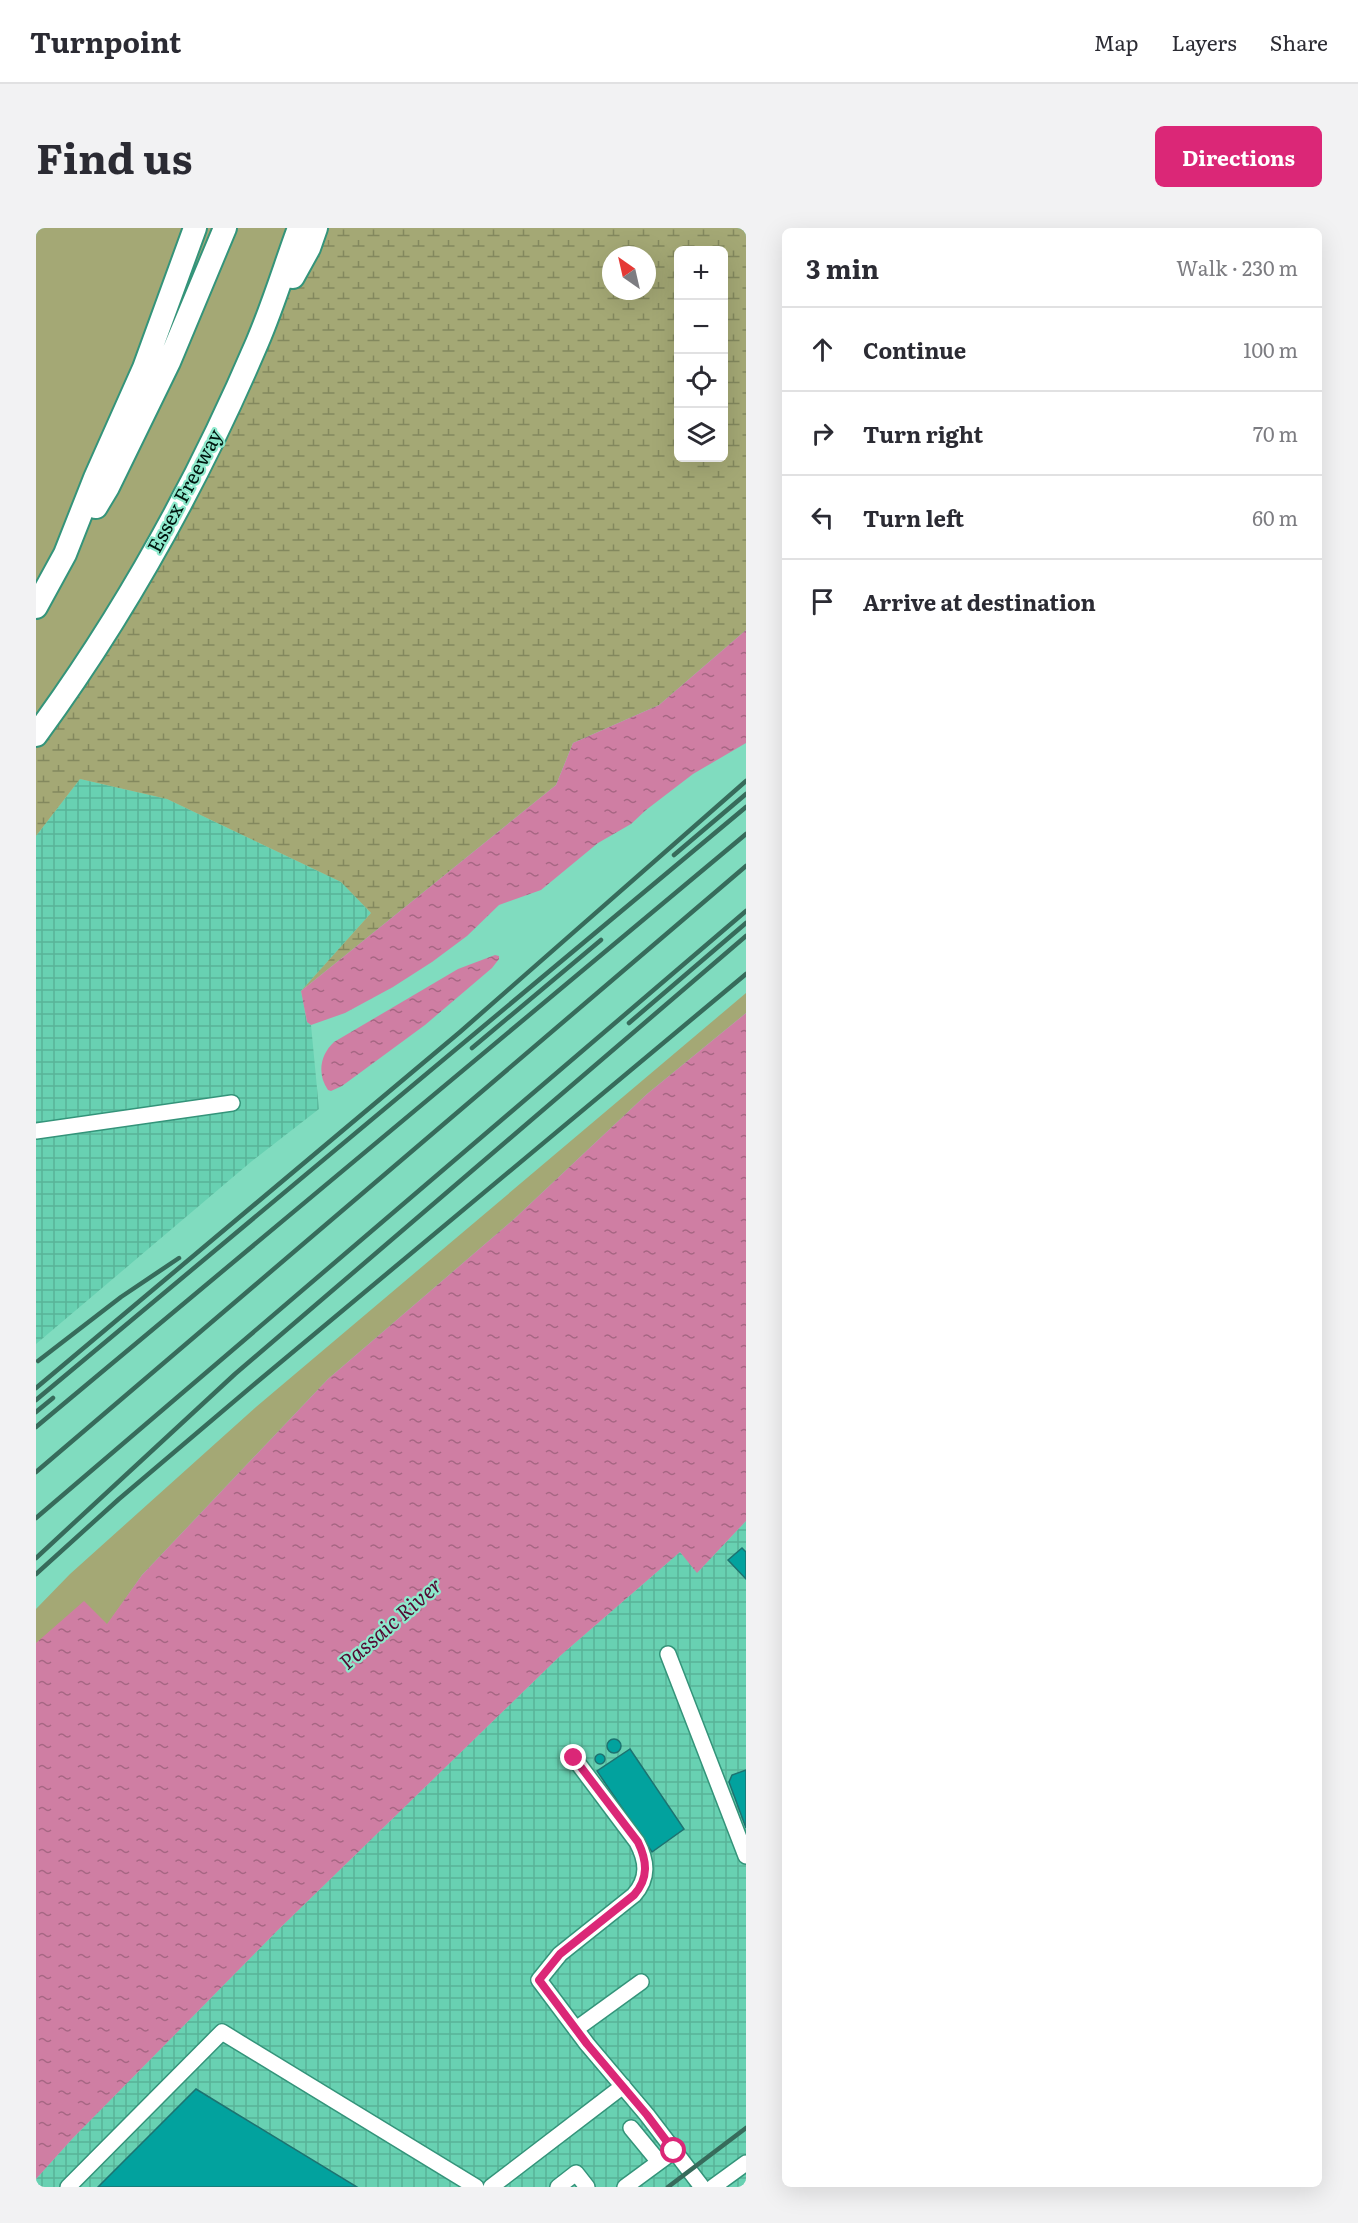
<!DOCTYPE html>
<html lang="en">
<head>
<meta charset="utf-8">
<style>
	:root { --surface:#fff; --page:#f2f2f3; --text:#2b2b33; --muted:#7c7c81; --line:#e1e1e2; --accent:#db2777 }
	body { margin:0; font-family:Literata,serif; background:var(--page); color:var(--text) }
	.controls { position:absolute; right:18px; top:18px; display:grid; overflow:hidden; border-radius:9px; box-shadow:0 6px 24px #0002 }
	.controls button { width:54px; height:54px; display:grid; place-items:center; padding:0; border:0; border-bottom:2px solid var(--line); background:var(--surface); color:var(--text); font:30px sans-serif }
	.compass { position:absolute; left:566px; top:18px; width:54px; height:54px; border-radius:50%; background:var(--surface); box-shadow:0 6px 24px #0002; rotate:326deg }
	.stop { position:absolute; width:18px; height:18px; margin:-14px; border:4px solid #db2777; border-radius:50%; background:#fff }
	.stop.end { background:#db2777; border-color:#fff; box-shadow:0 2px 6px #0008 }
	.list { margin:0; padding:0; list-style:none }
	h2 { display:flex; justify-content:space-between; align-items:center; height:78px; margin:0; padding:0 24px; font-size:26px }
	h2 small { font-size:20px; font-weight:400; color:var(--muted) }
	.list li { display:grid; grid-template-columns:39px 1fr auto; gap:18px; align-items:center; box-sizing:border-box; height:84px; padding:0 24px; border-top:2px solid var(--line) }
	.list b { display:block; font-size:22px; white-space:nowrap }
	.list em { font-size:20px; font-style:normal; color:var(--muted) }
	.icon { flex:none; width:33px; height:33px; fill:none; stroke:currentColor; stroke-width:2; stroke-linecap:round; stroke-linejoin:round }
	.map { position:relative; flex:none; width:710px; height:1959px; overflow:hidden; border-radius:9px }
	header { display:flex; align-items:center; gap:36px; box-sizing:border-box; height:84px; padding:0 30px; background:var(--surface); border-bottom:2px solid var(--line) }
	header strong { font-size:28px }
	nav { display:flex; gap:33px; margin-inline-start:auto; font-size:21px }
	.intro { display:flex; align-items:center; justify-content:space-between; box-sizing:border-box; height:144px; padding:0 36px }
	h1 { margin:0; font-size:42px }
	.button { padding:15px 27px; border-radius:9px; background:var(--accent); color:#fff; font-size:21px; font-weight:700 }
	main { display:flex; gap:36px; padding:0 36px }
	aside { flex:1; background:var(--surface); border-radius:9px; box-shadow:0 6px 24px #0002 }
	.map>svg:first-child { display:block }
</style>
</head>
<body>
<header>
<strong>Turnpoint</strong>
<nav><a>Map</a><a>Layers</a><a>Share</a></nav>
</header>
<div class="intro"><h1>Find us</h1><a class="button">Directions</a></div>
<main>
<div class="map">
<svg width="710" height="1959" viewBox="0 0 710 1959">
	<defs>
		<pattern id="industrial-grid" width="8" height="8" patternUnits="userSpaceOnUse" patternTransform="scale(1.5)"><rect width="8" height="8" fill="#68d1b2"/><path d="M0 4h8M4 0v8" fill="none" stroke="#58b398"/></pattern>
		<pattern id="wetland-marsh" width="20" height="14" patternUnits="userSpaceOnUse" patternTransform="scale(1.5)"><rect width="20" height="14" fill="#a4a875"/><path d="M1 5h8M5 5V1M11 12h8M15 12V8" fill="none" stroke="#83885e"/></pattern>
		<pattern id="water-ripples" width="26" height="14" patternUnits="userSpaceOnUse" patternTransform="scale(1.5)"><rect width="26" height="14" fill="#cf7ea3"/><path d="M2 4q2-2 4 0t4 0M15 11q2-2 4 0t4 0" fill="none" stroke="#a66683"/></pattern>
	</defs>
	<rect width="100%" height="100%" fill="#80dcbf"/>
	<!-- industrial -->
	<path fill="url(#industrial-grid)" d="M44,551L131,571L305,654L335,685L265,763L271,794L275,797L283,881L216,933L0,1116V608Z
		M710,1293V1959H0V1951L37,1910L242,1702L524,1428L644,1324L662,1344Z"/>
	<!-- green -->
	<path fill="#a4a875" d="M0,0H268L90,369L0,496Z
		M710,765V785L611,866L477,992L292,1151L106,1347L71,1397L0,1415V1381L34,1346L220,1179Z"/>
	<!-- wetland -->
	<path fill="url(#wetland-marsh)" fill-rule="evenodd" d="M280,0H710V402L623,477L537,515L520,557L265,763L335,685L305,654L131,571L44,551L0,608V507L36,456ZM642,22H688V230H642ZM575,27H611V63H575Z"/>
	<!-- water -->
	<path fill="url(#water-ripples)" d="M710,402V515L657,546L610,582L595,596L562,615L505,662L463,677L431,708L396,734L357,759L309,785L275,797L271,794L265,763L520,557L537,515L623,477Z
		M459,727L463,728V731L456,740L389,797L306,858L295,863L292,862C281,846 284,827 298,814L422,741Z
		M710,785V1293L661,1345L644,1324L524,1428L242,1702L37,1910L0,1951V1415L48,1373L71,1396L106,1347L292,1151L477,992L611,866Z"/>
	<!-- building -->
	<path fill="#02a29e" stroke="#1d7371" stroke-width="1.5" d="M706,1320L710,1324V1351L692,1332Z
		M571 1518a7 7 0 1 1 14 0a7 7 0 1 1-14 0Z
		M594,1521L648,1601L616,1624L561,1543Z
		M559 1531a5 5 0 1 1 10 0a5 5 0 1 1-10 0Z
		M710,1542V1600L693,1554L696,1547Z
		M160,1861L186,1877L321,1959H62Z"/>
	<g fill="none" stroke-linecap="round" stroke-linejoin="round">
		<!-- minor casing -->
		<g stroke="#34947a" stroke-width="18">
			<path id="minor" d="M0,903L196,875
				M632,1426L710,1628
				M538,1530L601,1614C611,1633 613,1650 598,1667L524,1726L503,1752L551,1816L611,1887L666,1959
				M540,1801L605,1754
				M595,1900L623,1934
				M32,1959L186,1804L440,1959
				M455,1959L587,1858
				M522,1959L540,1945L551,1959
				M589,1959L638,1923
				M677,1959L710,1935"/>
		</g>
		<!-- highway casing -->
		<g stroke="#34947a" stroke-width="26">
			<path id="highway" d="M257,49L273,20L280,0
				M60,279L72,259L133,134L189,0
				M0,379L29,326L59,250L108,140L159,0
				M0,507C88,387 162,253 221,115C237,78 249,38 263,0"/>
		</g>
		<!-- minor -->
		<use href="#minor" stroke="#fff" stroke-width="15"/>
		<!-- highway -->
		<use href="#highway" stroke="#fff" stroke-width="22"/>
		<!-- rail -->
		<path stroke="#376b5b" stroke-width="4.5" d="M638,627L710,566
			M593,795L710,695
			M436,820L565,712
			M2,1133L85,1069L143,1030
			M0,1160L424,804L710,553
			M0,1172L710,579
			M0,1184L17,1170
			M0,1199L710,606
			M0,1244L710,638
			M0,1290L710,683
			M0,1330L199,1146L710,708
			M0,1346L83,1271L221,1154L710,746
			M632,1959L710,1900"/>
	</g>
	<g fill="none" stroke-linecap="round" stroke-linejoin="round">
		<!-- route -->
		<path stroke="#db2777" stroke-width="8" d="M538,1530L602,1614C611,1633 613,1650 598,1667L524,1726L503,1752L551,1816L611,1887L638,1923"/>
	</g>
	<g text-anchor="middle" stroke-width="4.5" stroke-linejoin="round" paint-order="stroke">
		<!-- street labels -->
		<g font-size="20" fill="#00160f" stroke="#8de9cc">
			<text transform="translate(149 263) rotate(-62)" y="7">Essex Freeway</text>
		</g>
		<!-- water labels -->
		<g font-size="21" font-style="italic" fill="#530933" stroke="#8de9cc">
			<text transform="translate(355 1396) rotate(-41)" y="7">Passaic River</text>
		</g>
	</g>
</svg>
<div class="controls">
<button>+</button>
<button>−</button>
<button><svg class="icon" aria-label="locate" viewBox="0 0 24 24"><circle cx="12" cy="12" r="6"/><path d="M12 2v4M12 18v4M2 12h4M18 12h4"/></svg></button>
<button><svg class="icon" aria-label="layers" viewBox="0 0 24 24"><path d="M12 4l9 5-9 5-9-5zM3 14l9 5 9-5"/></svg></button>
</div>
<svg class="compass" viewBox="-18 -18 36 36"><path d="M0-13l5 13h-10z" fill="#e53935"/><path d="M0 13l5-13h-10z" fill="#7c7c81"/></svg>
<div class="stop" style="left:638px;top:1923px"></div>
<div class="stop end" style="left:538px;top:1530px"></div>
</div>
<aside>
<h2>3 min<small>Walk · 230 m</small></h2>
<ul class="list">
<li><svg class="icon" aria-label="ahead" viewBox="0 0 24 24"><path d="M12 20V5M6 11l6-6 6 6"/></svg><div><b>Continue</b></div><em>100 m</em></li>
<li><svg class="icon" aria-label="right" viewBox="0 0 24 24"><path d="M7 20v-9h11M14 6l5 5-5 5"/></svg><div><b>Turn right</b></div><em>70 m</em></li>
<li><svg class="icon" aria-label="left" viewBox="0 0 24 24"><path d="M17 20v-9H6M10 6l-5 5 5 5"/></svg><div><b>Turn left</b></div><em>60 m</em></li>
<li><svg class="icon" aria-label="arrive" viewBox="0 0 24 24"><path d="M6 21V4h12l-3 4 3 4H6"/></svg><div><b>Arrive at destination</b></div></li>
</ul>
</aside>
</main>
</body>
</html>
